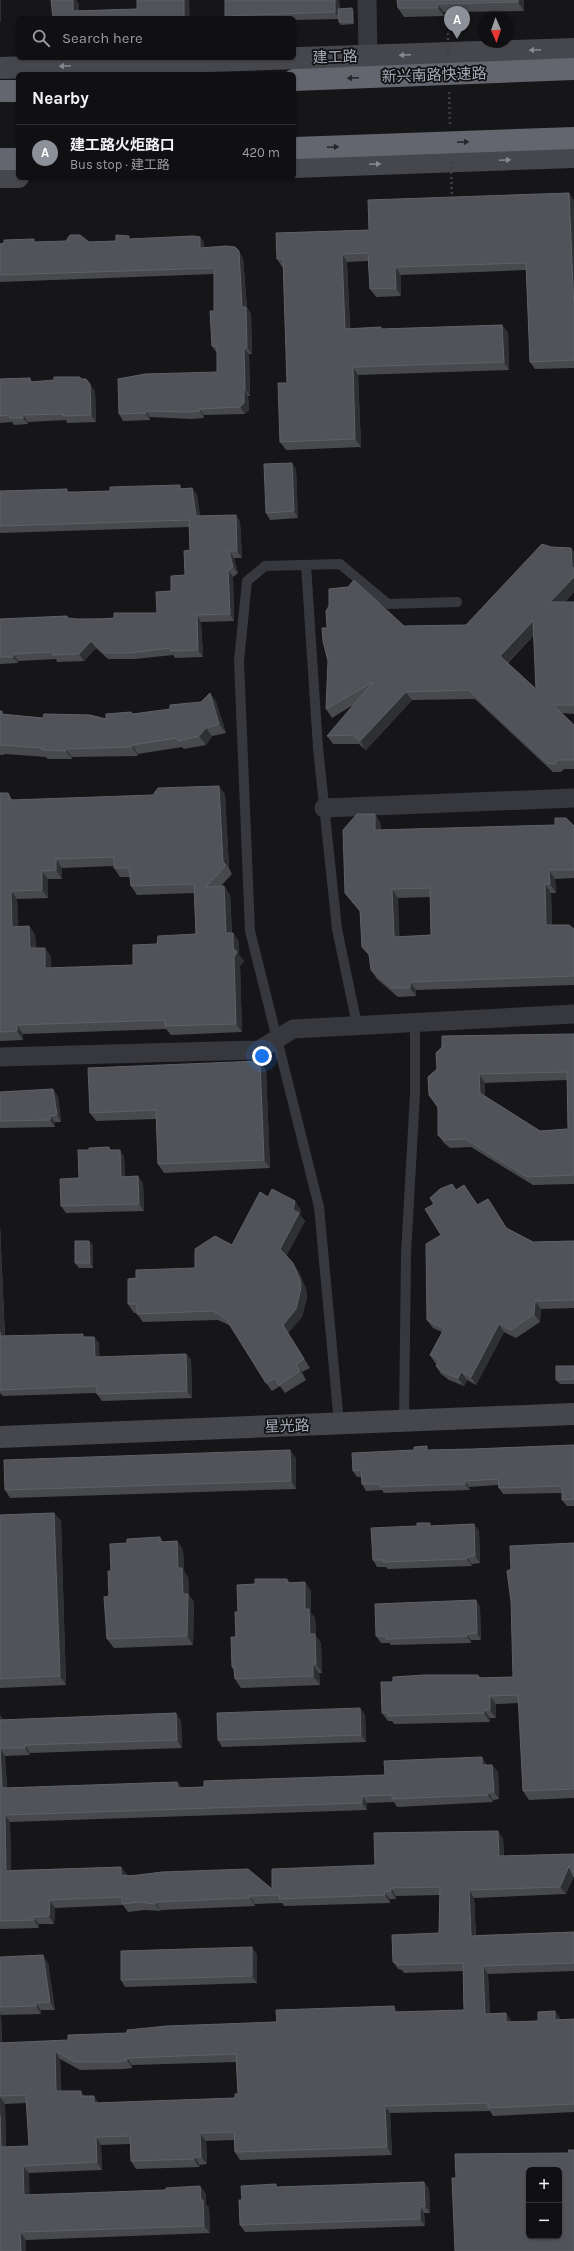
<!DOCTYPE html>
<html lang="en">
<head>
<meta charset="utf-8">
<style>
	:root { --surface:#101012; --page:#1e1e20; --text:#f1f3f6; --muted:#9c9d9f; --line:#303032; --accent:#8c9099 }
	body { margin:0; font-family:Karla,"Noto Sans SC",sans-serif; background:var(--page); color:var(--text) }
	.controls { position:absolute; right:12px; bottom:12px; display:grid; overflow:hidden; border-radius:6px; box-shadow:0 1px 3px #0004 }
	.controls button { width:36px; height:36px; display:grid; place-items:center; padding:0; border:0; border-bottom:1px solid var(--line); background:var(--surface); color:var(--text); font:20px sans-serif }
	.compass { position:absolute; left:478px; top:12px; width:36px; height:36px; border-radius:50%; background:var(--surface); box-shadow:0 1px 3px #0004; rotate:178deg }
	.you { position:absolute; left:262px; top:1056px; width:14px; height:14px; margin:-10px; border:3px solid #fff; border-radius:50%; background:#1a73e8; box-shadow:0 0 0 6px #1a73e833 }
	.badge { display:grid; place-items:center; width:26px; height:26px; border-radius:50%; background:var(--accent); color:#fff; font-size:13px; font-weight:700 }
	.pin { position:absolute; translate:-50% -33px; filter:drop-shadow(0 1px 2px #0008) }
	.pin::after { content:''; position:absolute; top:21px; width:14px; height:12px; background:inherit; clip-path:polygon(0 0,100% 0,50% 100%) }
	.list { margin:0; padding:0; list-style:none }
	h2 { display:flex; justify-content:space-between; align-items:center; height:52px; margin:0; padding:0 16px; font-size:17px }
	h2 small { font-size:13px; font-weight:400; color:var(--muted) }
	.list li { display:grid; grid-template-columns:26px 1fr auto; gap:12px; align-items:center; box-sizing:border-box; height:56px; padding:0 16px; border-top:1px solid var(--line) }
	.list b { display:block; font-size:15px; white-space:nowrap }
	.list p { margin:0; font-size:13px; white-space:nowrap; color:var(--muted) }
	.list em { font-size:13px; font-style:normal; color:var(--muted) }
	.icon { flex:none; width:22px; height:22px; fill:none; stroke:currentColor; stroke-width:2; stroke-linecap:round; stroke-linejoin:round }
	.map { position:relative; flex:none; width:574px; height:2251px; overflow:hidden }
	.search { position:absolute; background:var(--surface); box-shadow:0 1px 3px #0004; left:16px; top:16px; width:280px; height:44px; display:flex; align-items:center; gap:10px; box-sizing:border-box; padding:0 14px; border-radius:6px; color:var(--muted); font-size:15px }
	.panel { position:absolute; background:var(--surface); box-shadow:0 1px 3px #0004; left:16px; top:72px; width:280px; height:108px; border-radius:6px }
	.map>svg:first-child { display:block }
</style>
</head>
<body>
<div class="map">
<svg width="574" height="2251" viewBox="0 0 574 2251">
	<rect width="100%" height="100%" fill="#161618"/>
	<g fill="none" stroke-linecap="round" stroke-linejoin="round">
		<!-- lane -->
		<path stroke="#37383d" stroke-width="10" d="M306,565L318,748L337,929L357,1025
			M404,1421L406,1254L415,1094V1023
			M339,1423L319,1207L250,931L239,661L247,581L265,566L340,564L388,604L457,602"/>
		<!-- street -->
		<path stroke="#37383d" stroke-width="19" d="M367,0L368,56
			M324,808L574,798
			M0,1057L259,1050L293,1029L574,1014"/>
		<!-- secondary -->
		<path stroke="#45474d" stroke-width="22" d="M0,68L574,49
			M294,167L574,157
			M0,177H18
			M0,1437L574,1414"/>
		<!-- highway -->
		<path stroke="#63666e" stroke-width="22" d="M0,91H18
			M0,159H18"/>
		<!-- path-bridge -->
		<path stroke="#3d3f44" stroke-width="2.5" stroke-dasharray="2 3" stroke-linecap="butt" d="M448,33V55
			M449,92L450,125
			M451,162L452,199"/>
		<!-- highway-bridge -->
		<path stroke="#63666e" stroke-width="22" d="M294,80L574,69
			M294,148L574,138"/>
	</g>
	<!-- wall -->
	<path fill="#47494d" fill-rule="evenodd" d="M225,0H339L340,9L352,8L354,11V24L341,25L339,22V19L294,20V18H227L225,16Z
		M397,0H524V11L444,12V16L404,17L398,8Z
		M569,193L574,200V368L535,369L530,362L526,270L401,275V296L376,297L370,289L368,261L347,262L350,328L383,329L502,325L508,333L509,370L358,375L361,447L286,450L280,442L287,383L283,267H282L277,259L369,230Z
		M200,237L204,243V248L243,258L247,308L251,314L252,354H249L250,396H248L249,410L245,414L204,415V418L191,419L150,417V420L123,421L119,414L217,372V353L212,346L214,311V274L0,282V244L36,242H89L116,241L131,239Z
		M80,377L82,379L95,391L96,422L67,423L66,420L28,422V424L14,425L12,422L0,423V379L30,378L32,382L54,380Z
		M296,469L298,518L270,520L266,513Z
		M192,488L197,495L200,516L236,515L240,522L242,558H234L238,573L233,577L234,621L201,622L203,657L175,658L173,655L135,659H108L96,648L84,661L57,662L56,659L18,661V663L0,664V619L67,616L69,619H77L114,618L157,613L171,591L185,575L190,550L189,527L0,533V491L76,492Z
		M551,547L571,548L574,552V592L565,602H574V714L562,713L574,725V769H564L561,772H553L475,699L412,700L366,750L359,744H333L327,736L353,705L332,718L326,709L404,626L466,625ZM534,635L536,689L508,663Z
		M210,693L216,702L226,733L212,736L206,745L184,749L182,747L138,754V756L72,757V759H48L46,757L5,754L3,755H0V711H2L4,715L43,718L106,719L170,709L201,702Z
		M0,793H8L12,800L225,794L229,868L232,874L220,887L224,886L230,895L232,933H233L239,942V955L244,961L240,966L242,1032L171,1035L166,1029L23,1034V1040L0,1041ZM114,866V868L120,877H130L131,886L137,895L194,893L196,934L157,944L133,965L51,968V957L45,948H36L35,935L29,926H18L17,899L48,898V879H62V868Z
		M375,814L380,822L381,830L574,826V878L555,879L556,893H551L552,925L574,929V985L416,990V996L398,997L377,979L371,970L370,957L362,947L360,912L351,901L345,893ZM430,897L431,935L399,937L398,898Z
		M574,1034V1184L533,1185L471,1147L450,1148L444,1143L438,1135V1108L429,1095ZM567,1080L568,1129L540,1131L485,1097V1083Z
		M266,1070L270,1168L164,1173L158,1164L156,1119L96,1121L90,1113Z
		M0,1092L58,1096L61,1122H55V1127L0,1128Z
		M109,1147L111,1150H120L124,1157L125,1177L143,1183L144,1211L66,1213L61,1206L79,1178L89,1150Z
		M464,1185L478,1205L488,1199L507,1228L533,1242L574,1241V1308L541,1309L540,1322L516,1338L504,1332L476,1385L467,1380L464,1386L449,1380L441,1374L436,1366L437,1364L435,1363L430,1355L442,1332L433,1328L427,1320L441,1235L434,1204Z
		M301,1210L300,1215L305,1221L286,1256L299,1272L306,1289L307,1297L302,1317L288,1333L310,1368L302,1372L306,1380L285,1393L280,1386L272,1391L266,1383L231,1326L218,1320L143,1322L137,1314V1313H134L128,1304L136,1278L195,1268L232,1245Z
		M0,1225L5,1336L94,1337L99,1343V1357L186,1354L191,1360L192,1398L102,1401L97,1394V1393L3,1396L0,1393Z
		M93,1245V1268H79L75,1263Z
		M574,1366V1384H560L556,1380Z
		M574,1445V1506H567L562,1500V1493L503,1494L499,1488L498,1485L469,1487L470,1490L384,1493L382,1490L366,1491L362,1484L361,1477H357L353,1471L430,1450L472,1449Z
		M296,1458V1489L10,1498L5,1490Z
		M54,1513L61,1521L66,1685L0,1688V1515Z
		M474,1524L479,1531L480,1563L472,1564V1566L388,1569L386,1567H377L373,1560L432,1526Z
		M160,1537L163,1542L177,1541L183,1550L184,1571L188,1577L189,1595L194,1602L193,1645L114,1648L107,1639L109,1596L111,1571L127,1543Z
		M574,1543V1798L529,1800L523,1791L519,1703L496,1704V1718H490V1722L394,1724L392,1721H388L382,1713L393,1682L478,1675L481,1678L513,1677Z
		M287,1579L290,1583L305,1582L311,1591V1613L315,1618L316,1636L321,1643L322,1673H319L320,1685L241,1688L235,1679L234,1671L232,1667L238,1612L255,1584Z
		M476,1600L480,1607L481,1640H471V1643L391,1645L389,1643H381L376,1636Z
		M360,1708L365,1715L366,1742L222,1747L218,1740Z
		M176,1713L181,1721L182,1748L30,1753V1755L5,1756L7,1788L177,1782L182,1788L204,1787L385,1775L492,1765L498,1772L499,1799L493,1800V1802L397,1807L394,1802L367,1803V1810L10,1822L11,1870L121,1867L127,1875L272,1889L375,1865L503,1838L504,1856L574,1876L566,1894L474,1898L476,1935L574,1932V1971L488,1974L490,2014L506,2013L511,2021V2022L538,2021L560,2018V2020L574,2019V2112L493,2116L490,2111L390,2113L392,2155L240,2160L235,2152L234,2140L206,2141L207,2164L200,2165L199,2167L136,2169L131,2161L130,2144L101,2145L102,2170L29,2173V2195L166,2190L200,2186L206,2194V2204L209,2208L210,2233L26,2240V2251H0V1957L48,1963L55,2010H41V2014L1,2015L2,2041L3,2043L68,2040L127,2033L398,2012L464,2010L463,1971L404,1973L402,1970L398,1969L393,1962L439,1933L440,1895L396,1896V1899H390V1903L284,1906L282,1903L255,1904V1906L161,1910V1911L145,1910L128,1912L123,1905L55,1908L54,1924H39V1928L0,1929V1715L3,1720ZM60,2059L80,2070L124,2069L132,2068V2065L236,2062L238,2094L235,2098L98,2103L94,2096H85L61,2091ZM26,2103L29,2146L6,2147L5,2104Z
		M257,1954V1983L125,1987L121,1980Z
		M424,2182L429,2189L430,2213H424L425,2226L245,2232L240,2225L242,2200L278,2187Z"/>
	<!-- shaded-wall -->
	<path fill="#2f3033" d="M0,0H1V23L0,21Z
		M73,0H76L79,4V18L73,11Z
		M184,0H189L190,18H184Z
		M335,0H339L340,19L335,12Z
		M518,0H524V11L518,2Z
		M438,4L444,12V16L438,8Z
		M352,8L354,11V24L353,22Z
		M569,193L574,200V308Z
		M200,237L204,243L205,255L200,248Z
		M239,251L243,258L247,308L251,314L252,354L247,348L242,307Z
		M342,254L347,262L350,336L345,329Z
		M395,267L401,275V296L396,288Z
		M502,325L508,333L509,370L504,362Z
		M244,348L249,354L250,396L245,389Z
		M353,367L358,375L361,447L355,439Z
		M90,384L95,391L96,422L91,415Z
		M244,389L248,396L249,410L245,414L240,407Z
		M199,409L204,415V418L200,411Z
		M146,411L150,417V420L146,413Z
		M23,415L28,422V424L23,418Z
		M292,463L296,469L298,518L294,511Z
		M192,488L197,495L201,523L196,516Z
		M236,515L240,522L242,558L237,551Z
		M571,548L574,552V569L572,566Z
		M229,551L234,558L238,573L233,567Z
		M228,570L233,577L234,621L230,614Z
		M574,577V592L556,611L550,602Z
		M197,615L201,622L203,657L198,650Z
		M533,621L539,629L506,664L500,656Z
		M91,641L96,648L84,661L79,654Z
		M13,654L18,661V663L13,657Z
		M406,692L412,700L366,750L360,741Z
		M210,693L216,702L226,733L219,724Z
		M206,728L212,736L206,745L199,736Z
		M132,745L138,754V756L132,747Z
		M66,749L72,757V759L66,751Z
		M219,786L225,794L229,868L223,862Z
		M375,814L380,822L381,839L375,830Z
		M56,859L62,868V879L56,870Z
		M549,870L555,879L556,893L550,884Z
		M42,871L48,879V898L42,890Z
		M545,884L551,893L552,934L546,925Z
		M224,886L230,895L232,942L226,933Z
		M392,889L398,898L400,945L394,937Z
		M11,891L17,899L19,935L12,927Z
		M29,926L35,935L36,957L30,948Z
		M233,933L239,942V955L244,961L240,966L242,1032L236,1024Z
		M45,948L51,957L52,977L45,968Z
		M410,982L416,990V996L410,988Z
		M17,1025L23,1034V1040L17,1031Z
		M260,1061L266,1070L270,1168L264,1160Z
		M479,1074L485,1083V1102L480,1093Z
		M53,1089L58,1096L61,1122L57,1115Z
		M50,1116L55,1122V1127L50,1120Z
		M120,1150L124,1157L126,1184L121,1177Z
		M138,1176L143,1183L144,1211L139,1204Z
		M488,1199L494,1207L512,1236L506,1228Z
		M295,1201L301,1210L300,1215L305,1221L286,1257L280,1249L293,1210Z
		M0,1225L5,1343L0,1336Z
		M89,1241L93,1245V1268L90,1263Z
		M293,1263L299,1272L306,1289L307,1297L302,1317L288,1333L310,1368L283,1325Z
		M535,1301L541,1309L540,1322L534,1314Z
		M499,1324L504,1332L476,1385L471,1377Z
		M94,1337L99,1343L100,1364L95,1357Z
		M186,1354L191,1360L192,1398L187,1391Z
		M296,1364L302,1372L306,1380L300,1371Z
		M461,1372L467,1380L464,1386L458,1378Z
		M290,1450L296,1458V1489L291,1481Z
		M465,1481L469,1487L470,1490L465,1484Z
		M54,1513L61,1521L66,1685L60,1676Z
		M474,1524L479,1531L480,1563L475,1556Z
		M177,1541L183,1550L184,1571L188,1577L189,1595L194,1602L193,1645L187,1636L183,1594L178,1568Z
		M467,1557L472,1564V1566L467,1559Z
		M305,1582L311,1591V1613L315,1618L316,1636L321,1643L322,1673L316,1664L305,1609Z
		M476,1600L480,1607L481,1640L477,1633Z
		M466,1634L471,1640V1643L467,1636Z
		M313,1664L319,1673L320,1685L313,1676Z
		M490,1696L496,1704V1718L490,1710Z
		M360,1708L365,1715L366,1742L361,1735Z
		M484,1710L490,1718V1722L484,1713Z
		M176,1713L181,1721L182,1748L177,1740Z
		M0,1715L4,1720L0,1721Z
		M25,1745L30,1753V1755L25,1748Z
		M0,1748L5,1756L7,1794L2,1787Z
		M482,1757L487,1765V1773L482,1765Z
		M492,1765L498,1772L499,1799L494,1792Z
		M177,1782L183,1789L178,1788Z
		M488,1792L493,1800V1802L488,1795Z
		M362,1796L367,1803V1810L362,1803Z
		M5,1815L10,1822L11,1878L6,1871Z
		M498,1831L503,1838L504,1864L499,1856Z
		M569,1866L574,1875L566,1894L560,1887Z
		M121,1867L127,1875V1882L121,1875Z
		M391,1888L396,1896V1899L391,1891Z
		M469,1890L474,1898L476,1943L471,1936Z
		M384,1892L390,1899V1903L385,1895Z
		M250,1896L255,1904V1906L250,1898Z
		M50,1900L55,1908L54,1924L49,1916Z
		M155,1902L161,1910V1911L155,1904Z
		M33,1917L39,1924V1928L34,1920Z
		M252,1947L257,1954V1983L252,1976Z
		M43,1955L48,1963L55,2010L50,2002Z
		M483,1966L488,1974L490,2021L485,2014Z
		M36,2003L41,2010V2014L36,2006Z
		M394,2006L399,2014L394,2012Z
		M555,2011L560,2018V2028L555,2020Z
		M0,2013L1,2015L2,2041L5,2045L0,2044Z
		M506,2013L511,2021V2029L506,2022Z
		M55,2051L60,2059L62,2099L56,2091Z
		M127,2058L132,2065V2068L127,2060Z
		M81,2091L86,2098L81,2096Z
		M94,2096L99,2104L94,2103Z
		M0,2097L5,2104L6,2154L1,2147Z
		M385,2106L390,2113L392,2155L387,2147Z
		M200,2133L206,2141L207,2164L201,2157Z
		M96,2137L101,2145L102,2170L97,2162Z
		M195,2157L200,2165L199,2167L194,2159Z
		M23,2166L29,2173L30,2203L24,2195Z
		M424,2182L429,2189L430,2213L425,2206Z
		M200,2186L206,2194V2204L209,2208L210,2233L204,2226L201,2200Z
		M420,2207L424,2213L425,2226L420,2219Z
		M20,2232L26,2240V2251H21Z"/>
	<!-- building -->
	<path fill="#525359" stroke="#5f6168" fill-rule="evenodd" d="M51,0H73V11L137,9V0H184V18H53Z
		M225,0H335V12L225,16Z
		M397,0H518V2L438,4V8H398Z
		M352,8L353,22H339L338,9Z
		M569,193L574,308V360L530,362L526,263L395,267L396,288L370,289L368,253L342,254L345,329L381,327V329L502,325L504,362L353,367L355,439L280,442L278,383H287L283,259H277L276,233L369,230L368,200Z
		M70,235H80L89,242L116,241V235L129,236V239L193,236L200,237V248L226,246L235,247L239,251L242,307H246L247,348H244L245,389H244V403L240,407L199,409L200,411L186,412L146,411V413L119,414L118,379L145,374L217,372V346H212L210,311H214V268L0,275V244L4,243V240L34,239V242L66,241Z
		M54,377H80V379H86L90,384L91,415L63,416V414L23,415V418H10L9,415L0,416V379L30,378V382L54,380Z
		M292,463L294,511L266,513L264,464Z
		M180,485V489L192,488L196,516L236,515L237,551H229L233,567L228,570L230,614L197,615L198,650L170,651V648L130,653H104L91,641L79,654L53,655V652L13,654V657H0V619L67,616V618L77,619H101L114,618V613H157L156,592L171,591V576L185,575L184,551L190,550L189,520L0,526V491L67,489V492H76L110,491V487Z
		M542,544L551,547L571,548L572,566L574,569V577L550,602H574V705H553L574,725V760H558L555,764L547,763L469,690L406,692L360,741L353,735L327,736L373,682L326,709L328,661L323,641L322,628H327L326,611L329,606V589L348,587L354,580L404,626L466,625ZM533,621L536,689L500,656Z
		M210,693L219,724L206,728L199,736L178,741L177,738L132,745V747L66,749V751L42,750V748L0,745V711H2L1,714L43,718L44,714L90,715L106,719V714L131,712L133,714L170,709V705L201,702Z
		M219,786L223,862L226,865L206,887L224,886L226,933H233V948L237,952L234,957L236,1024L165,1026V1020L17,1025V1031L0,1032V793H8L11,800L153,795L158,788ZM114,857V868H129L131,886L194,884L196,934L158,936L157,944L133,945V965L45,968V948H30L29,926L12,927L11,891L42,890V871L56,870V859Z
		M357,814H375V830L555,825V818H566L574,826V870H549L550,884H545L546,925H569L574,929V976L410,982V988H392L371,970L369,954L362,947L360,910L345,893L343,830ZM430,888L431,935L394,937L392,889Z
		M574,1034V1175L527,1177L465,1139L444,1140L438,1135V1107L429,1095L428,1077L437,1069L436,1053L442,1047V1036ZM567,1072L568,1129L540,1131L480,1093L479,1074Z
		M260,1061L264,1160L158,1164L156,1110L90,1113L88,1068Z
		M53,1089L57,1115L50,1116V1120L0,1121V1092Z
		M109,1147V1150H120L121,1177L138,1176L139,1204L61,1206L60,1179L79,1178L78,1150H89V1148Z
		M452,1184L456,1190L464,1185L477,1205L488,1199L506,1228L533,1242L574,1241V1300L535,1301L534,1314L511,1330L499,1324L471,1377L461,1372L458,1378L443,1372L436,1366L439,1360L430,1355L444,1329L427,1320L426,1244L441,1235L425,1209L434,1204L430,1198L440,1189Z
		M272,1189L295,1201L293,1210L299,1213L280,1249L293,1263L300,1280L301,1288L296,1309L283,1325L304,1359L296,1364L300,1371L279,1385L275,1378L266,1383L226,1319L213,1311L137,1314V1304H128V1279L136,1278V1270L195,1268V1249L215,1236L232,1245L260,1192L268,1197Z
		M75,1241H89L90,1263H75Z
		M0,1332V1336L83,1334V1337H94L95,1357L186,1354L187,1391L97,1394V1386L0,1390Z
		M556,1366H574V1379L556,1380Z
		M574,1445V1499L562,1500V1486L499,1488L498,1479L465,1481V1484L380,1487V1484H362L361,1470L353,1471L352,1453L414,1450V1447L427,1446V1450L472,1449Z
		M290,1450L291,1481L5,1490L4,1460Z
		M54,1513L60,1676L0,1679V1515Z
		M417,1523H430V1526L474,1524L475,1556L467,1557V1559L383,1562V1560H373L371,1528L417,1526Z
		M160,1537V1542L177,1541L178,1568H182L183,1594H188L187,1636L107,1639L104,1597L109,1596L108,1571H111L110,1544L127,1543V1539Z
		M574,1543V1789L523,1791L518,1695L490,1696V1710H484V1713L388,1716V1713H382L381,1682H393V1677L424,1675H478V1678L513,1677L511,1601L507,1571L511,1569L510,1546Z
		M255,1579H287V1583L305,1582V1609H309L310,1634H315L316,1664H313V1676L235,1679L234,1667H232L231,1637H236L235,1612H238L237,1585L255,1584Z
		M476,1600L477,1633L466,1634L467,1636L386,1639V1636H376L375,1604Z
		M360,1708L361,1735L218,1740L217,1713Z
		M176,1713L177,1740L25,1745V1748H0L2,1787L4,1788L177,1782L178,1788L204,1787V1781L385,1775L384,1761L482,1757V1765H492L494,1792H488V1795L392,1799V1795L362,1796V1803L5,1815L6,1871L121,1867V1875L130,1876L162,1872L248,1869L272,1889V1869L375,1865L374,1833L498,1831L499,1856L574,1854V1877L569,1866L560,1887L469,1890L471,1936L574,1932V1963L483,1966L485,2014L506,2013V2022L538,2021V2012L555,2011V2020L574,2019V2104L488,2108V2103L385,2106L387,2147L235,2152L234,2132L200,2133L201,2157H195L194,2159L131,2161L130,2136L96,2137L97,2162L23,2166L24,2195L166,2190V2188L200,2186L201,2200H203L204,2226L20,2232L21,2251H0V2116L1,2147L29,2146L26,2095L0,2096V2043L68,2040V2035L127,2033V2030L167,2026L277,2022L276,2010L394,2006V2012L464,2010L463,1963L398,1965V1963L393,1962L392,1935L439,1933L440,1887L391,1888V1891L384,1892L385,1895L279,1899V1895L250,1896V1898L155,1902V1904L139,1902L122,1904V1897L50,1900L49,1916L33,1917L34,1920L0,1921V1720ZM55,2051L75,2062H118L127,2060V2058L236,2054L238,2094H235V2098L94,2103V2096H81V2091H56Z
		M252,1947V1976L121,1980V1951Z
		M43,1955L50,2002L36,2003V2006L0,2007V1957Z
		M568,2150H574V2251H455L452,2178H456L455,2154L569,2153ZM529,2170H559V2236H529Z
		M424,2182L425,2206L420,2207V2219L240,2225L239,2200H242L241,2186L276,2184V2187Z"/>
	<!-- one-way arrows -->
	<defs><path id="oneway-solid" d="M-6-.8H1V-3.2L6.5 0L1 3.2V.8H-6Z"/></defs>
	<g fill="#858993">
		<use href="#oneway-solid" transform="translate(535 50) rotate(178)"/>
		<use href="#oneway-solid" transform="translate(405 55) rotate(178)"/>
		<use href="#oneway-solid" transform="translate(65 66) rotate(178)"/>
		<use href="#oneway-solid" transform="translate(505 160) rotate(-2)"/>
		<use href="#oneway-solid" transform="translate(375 164) rotate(-2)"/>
	</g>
	<g fill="#26262a">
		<use href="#oneway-solid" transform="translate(353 78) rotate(178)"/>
		<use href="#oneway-solid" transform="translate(463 142) rotate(-2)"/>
		<use href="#oneway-solid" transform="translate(333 147) rotate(-2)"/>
	</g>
	<g text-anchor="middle" stroke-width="3.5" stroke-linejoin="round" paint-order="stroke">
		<!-- street labels -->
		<g font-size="15" fill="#a8adb8" stroke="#111113">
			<text transform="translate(335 57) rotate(-2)" y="5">建工路</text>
			<text transform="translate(434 75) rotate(-2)" y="5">新兴南路快速路</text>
			<text transform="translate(287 1426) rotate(-2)" y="5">星光路</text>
		</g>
	</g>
</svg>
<div class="controls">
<button>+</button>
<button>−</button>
</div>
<svg class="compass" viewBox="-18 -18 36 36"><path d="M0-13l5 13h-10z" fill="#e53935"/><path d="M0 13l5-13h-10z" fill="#9c9d9f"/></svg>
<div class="you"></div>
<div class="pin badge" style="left:457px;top:39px">A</div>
<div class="search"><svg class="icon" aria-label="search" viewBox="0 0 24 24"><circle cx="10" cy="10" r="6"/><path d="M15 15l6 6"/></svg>Search here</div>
<section class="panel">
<h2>Nearby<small></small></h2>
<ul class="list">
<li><span class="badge">A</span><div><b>建工路火炬路口</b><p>Bus stop · 建工路</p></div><em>420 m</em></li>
</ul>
</section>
</div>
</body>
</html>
